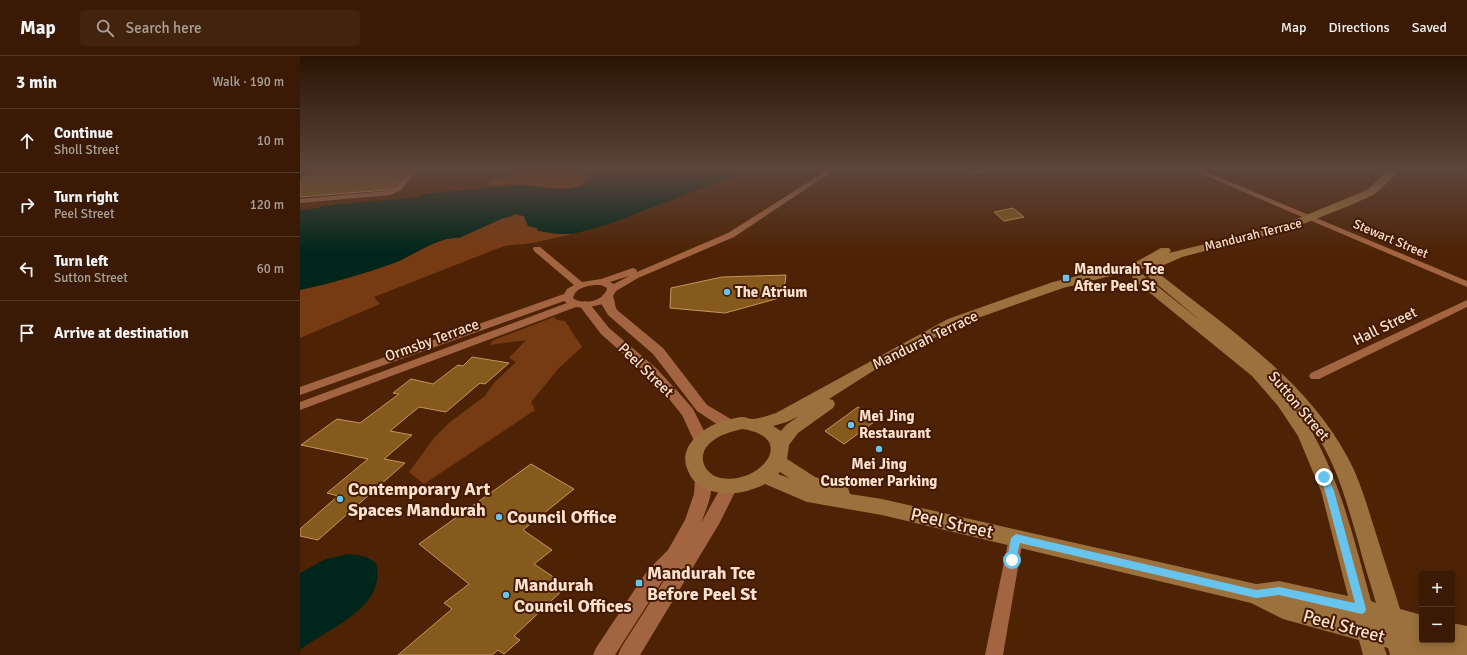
<!DOCTYPE html>
<html lang="en">
<head>
<meta charset="utf-8">
<style>
	:root { --surface:#3a1a04; --page:#41230e; --text:#f1f3f6; --muted:#aba19a; --line:#543826 }
	body { margin:0; font-family:Signika,sans-serif; background:var(--page); color:var(--text) }
	.controls { position:absolute; right:12px; bottom:12px; display:grid; overflow:hidden; border-radius:4px; box-shadow:0 2px 10px #0003 }
	.controls button { width:36px; height:36px; display:grid; place-items:center; padding:0; border:0; border-bottom:1px solid var(--line); background:var(--surface); color:var(--text); font:20px sans-serif }
	.stop { position:absolute; width:12px; height:12px; margin:-9px; border:3px solid #67c4ef; border-radius:50%; background:#fff }
	.stop.end { background:#67c4ef; border-color:#fff; box-shadow:0 1px 4px #0008 }
	.list { margin:0; padding:0; list-style:none }
	h2 { display:flex; justify-content:space-between; align-items:center; height:52px; margin:0; padding:0 16px; font-size:17px }
	h2 small { font-size:13px; font-weight:400; color:var(--muted) }
	.list li { display:grid; grid-template-columns:26px 1fr auto; gap:12px; align-items:center; box-sizing:border-box; height:64px; padding:0 16px; border-top:1px solid var(--line) }
	.list b { display:block; font-size:15px; white-space:nowrap }
	.list p { margin:0; font-size:13px; white-space:nowrap; color:var(--muted) }
	.list em { font-size:13px; font-style:normal; color:var(--muted) }
	.icon { flex:none; width:22px; height:22px; fill:none; stroke:currentColor; stroke-width:2; stroke-linecap:round; stroke-linejoin:round }
	.map { position:relative; flex:none; width:1167px; height:599px; overflow:hidden }
	header { display:flex; align-items:center; gap:24px; box-sizing:border-box; height:56px; padding:0 20px; background:var(--surface); border-bottom:1px solid var(--line) }
	header strong { font-size:19px }
	nav { display:flex; gap:22px; margin-inline-start:auto; font-size:14px }
	.search { width:280px; height:36px; background:var(--page); display:flex; align-items:center; gap:10px; box-sizing:border-box; padding:0 14px; border-radius:4px; color:var(--muted); font-size:15px }
	main { display:flex }
	aside { flex:1; background:var(--surface) }
	.map>svg:first-child { display:block }
</style>
</head>
<body>
<header>
<strong>Map</strong>
<div class="search"><svg class="icon" aria-label="search" viewBox="0 0 24 24"><circle cx="10" cy="10" r="6"/><path d="M15 15l6 6"/></svg>Search here</div>
<nav><a>Map</a><a>Directions</a><a>Saved</a></nav>
</header>
<main>
<aside>
<h2>3 min<small>Walk · 190 m</small></h2>
<ul class="list">
<li><svg class="icon" aria-label="ahead" viewBox="0 0 24 24"><path d="M12 20V5M6 11l6-6 6 6"/></svg><div><b>Continue</b><p>Sholl Street</p></div><em>10 m</em></li>
<li><svg class="icon" aria-label="right" viewBox="0 0 24 24"><path d="M7 20v-9h11M14 6l5 5-5 5"/></svg><div><b>Turn right</b><p>Peel Street</p></div><em>120 m</em></li>
<li><svg class="icon" aria-label="left" viewBox="0 0 24 24"><path d="M17 20v-9H6M10 6l-5 5 5 5"/></svg><div><b>Turn left</b><p>Sutton Street</p></div><em>60 m</em></li>
<li><svg class="icon" aria-label="arrive" viewBox="0 0 24 24"><path d="M6 21V4h12l-3 4 3 4H6"/></svg><div><b>Arrive at destination</b></div></li>
</ul>
</aside>
<div class="map">
<svg width="1167" height="599" viewBox="0 0 1167 599">
	<rect width="100%" height="100%" fill="#4e2305"/>
	<!-- green -->
	<path fill="#773b13" d="M233,113H276L274,116L275,118L288,121V123C272,140 240,129 219,128C208,127 197,129 187,130L191,124L208,122Z
		M215,158L224,160L228,170L258,178H273L232,187L204,190L74,241L80,248L0,282V234C32,227 63,218 94,207C113,200 139,180 159,182L201,163L212,160Z
		M254,261L257,264L265,265L282,291L259,312L231,346L235,354L124,428L109,416L134,382L150,366L185,340L193,328L216,306L209,302L226,284L189,289L194,284Z"/>
	<!-- water -->
	<path fill="#00261b" d="M279,113H448L434,120L309,168L273,178H258L238,175L237,172L228,170L224,160L215,158L212,160L201,163L159,182C139,180 113,200 94,207C63,218 32,227 0,234V154L19,152L21,150L119,141L122,138L220,129L260,134L284,130L295,120L277,116Z
		M48,498C59,499 68,500 76,507C88,552 26,573 0,594V517L26,503Z"/>
	<!-- building -->
	<path fill="#86591c" stroke="#c5955c" d="M14,113H109L94,129L86,134L0,141V124Z
		M713,152L724,161L704,165L694,156Z
		M486,219L483,241L425,257L370,252L371,232L422,221Z
		M172,301L209,307L185,328L180,327L146,356L119,351L90,375L112,379L84,403L105,407L18,484L0,480V473L38,440L27,437L68,403L1,389L37,363L60,367L99,338L93,337L111,323L133,328L158,309L163,310Z
		M558,351L578,363L544,388L525,375Z
		M231,408L274,433L223,474L252,494L234,508L267,530L214,580L220,584L204,598L198,594L192,599H98L152,553L144,547L169,528L119,488Z"/>
	<g fill="none" stroke-linecap="round" stroke-linejoin="round">
		<!-- minor -->
		<path fill="#a36541" fill-rule="evenodd" d="M112,113H118L101,134L90,139L0,147V143L86,135L95,130Z
			M529,113H536L434,181L338,222L316,235L313,240L303,248L285,252L276,251L0,354V346L267,247L264,245L0,339V331L264,238L267,233L274,229L234,195L233,193L234,191H240L282,226L301,223L333,212L336,213L337,216L428,177ZM329,220L314,228L310,226ZM295,229H301L307,232C305,245 283,250 273,242C275,232 286,230 295,229Z
			M678,113H692C687,117 671,120 665,116Z
			M891,113H899L1167,225V231L892,114Z
			M1167,244V251L1019,323H1011L1009,320L1011,317Z
			M716,476L721,478L723,482L703,599H685L709,482L711,478Z"/>
		<!-- tertiary -->
		<path fill="#a36541" fill-rule="evenodd" d="M308,237L312,238C315,242 314,249 317,254L363,292L407,349L434,365L436,369L434,373L429,374L424,373L397,355L353,298L308,259L302,249V240L304,238Z
			M285,245L289,247L309,272L356,312L380,338L393,353L409,385L406,389L401,390L396,389L382,359L370,344L346,318L301,278L279,249L281,247Z
			M403,417L409,419C416,432 406,454 401,467L424,426L430,424L436,426L438,430L419,468L340,599H318L321,592L368,518L361,527L315,599H293L296,592L347,515L368,494L385,464L394,438L395,423L397,419Z"/>
		<!-- secondary -->
		<path fill="#9c713d" fill-rule="evenodd" d="M1090,113H1100L1086,128L1075,138L1051,149L990,173L882,201L864,209L857,216C926,271 1006,323 1048,402C1062,428 1069,457 1078,484C1085,507 1093,530 1100,553L1122,559V584H1152V567L1167,570V599H1090L1088,592L1084,591L1087,599H1063L1059,584L983,563L951,547L582,459L507,446L465,428C448,437 425,441 406,433C398,430 392,424 389,417C378,396 393,380 411,370C417,367 436,361 443,361C446,361 449,363 452,363C460,363 469,359 476,357L648,263L753,226L826,208L830,209L832,212L830,215L763,232L658,269L573,315L529,343L533,344L535,348L533,352L498,377L489,389L487,403L515,421L548,432L550,438L582,443L956,528L979,525L1048,540L1021,435L998,380L978,350L952,320L834,224L832,221L834,218H842L901,265L846,219L844,216L852,207L842,213H834L832,210L834,207L861,192H869L871,195L869,197L982,169L1067,134ZM999,355C1034,397 1043,434 1058,485C1063,506 1070,526 1076,547L1071,545C1053,480 1038,412 999,355ZM499,360L486,369L481,375L473,370L487,366ZM442,373C499,381 460,429 421,422C405,419 396,401 409,388C418,379 430,376 442,373ZM480,416L489,422L478,418Z"/>
	</g>
	<!-- sky -->
	<linearGradient id="sky" x2="0" y2="1"><stop stop-color="#2b1303"/><stop offset="0.58" stop-color="#5d453b"/><stop offset="1" stop-color="#5d453b" stop-opacity="0"/></linearGradient>
	<rect width="1167" height="196" fill="url(#sky)"/>
	<!-- route -->
	<path fill="#67c4ef" d="M1024,418L1027,419L1034,435L1066,553L1065,556L1062,558L979,539L956,542L720,487L715,507H709L707,504L711,482L716,478L956,534L979,531L1055,547L1025,435L1020,421Z"/>
	<!-- markers -->
	<g fill="#67c4ef" stroke="#431900" stroke-width="1.5">
		<rect x="762" y="218" width="8" height="8" rx="2"/>
		<circle cx="427" cy="236" r="4"/>
		<circle cx="551" cy="369" r="4"/>
		<circle cx="579" cy="393" r="4"/>
		<circle cx="40" cy="443" r="4"/>
		<circle cx="199" cy="461" r="4"/>
		<rect x="335" y="523" width="8" height="8" rx="2"/>
		<circle cx="206" cy="539" r="4"/>
	</g>
	<g text-anchor="middle" stroke-width="4" stroke-linejoin="round" paint-order="stroke">
		<!-- far-street labels -->
		<g font-size="13" fill="#fce0d0" stroke="#431900">
			<text transform="translate(953 178) rotate(-14)" y="5">Mandurah Terrace</text>
			<text transform="translate(1091 182) rotate(23)" y="5">Stewart Street</text>
		</g>
		<!-- poi labels -->
		<g font-size="15" font-weight="bold" fill="#fce0d0" stroke="#431900" text-anchor="start">
			<text x="774" y="218">Mandurah Tce<tspan x="774" dy="17">After Peel St</tspan></text>
			<text x="435" y="241">The Atrium</text>
			<text x="559" y="365">Mei Jing<tspan x="559" dy="17">Restaurant</tspan></text>
			<text x="579" y="413" text-anchor="middle">Mei Jing<tspan x="579" dy="17">Customer Parking</tspan></text>
		</g>
		<!-- street labels -->
		<g font-size="15" fill="#fce0d0" stroke="#431900">
			<text transform="translate(1085 270) rotate(-26)" y="5">Hall Street</text>
			<text transform="translate(132 284) rotate(-20)" y="5">Ormsby Terrace</text>
			<text transform="translate(625 284) rotate(-26)" y="5">Mandurah Terrace</text>
			<text transform="translate(346 314) rotate(44)" y="5">Peel Street</text>
			<text transform="translate(999 350) rotate(50)" y="5">Sutton Street</text>
		</g>
		<!-- near-poi labels -->
		<g font-size="18" font-weight="bold" fill="#fce0d0" stroke="#431900" text-anchor="start">
			<text x="48" y="439">Contemporary Art<tspan x="48" dy="21">Spaces Mandurah</tspan></text>
			<text x="207" y="467">Council Office</text>
			<text x="347" y="523">Mandurah Tce<tspan x="347" dy="21">Before Peel St</tspan></text>
			<text x="214" y="535">Mandurah<tspan x="214" dy="21">Council Offices</tspan></text>
		</g>
		<!-- near-street labels -->
		<g font-size="18" fill="#fce0d0" stroke="#431900">
			<text transform="translate(652 467) rotate(13)" y="6">Peel Street</text>
			<text transform="translate(1044 570) rotate(15)" y="6">Peel Street</text>
		</g>
	</g>
</svg>
<div class="controls">
<button>+</button>
<button>−</button>
</div>
<div class="stop" style="left:712px;top:504px"></div>
<div class="stop end" style="left:1024px;top:421px"></div>
</div>
</main>
</body>
</html>
